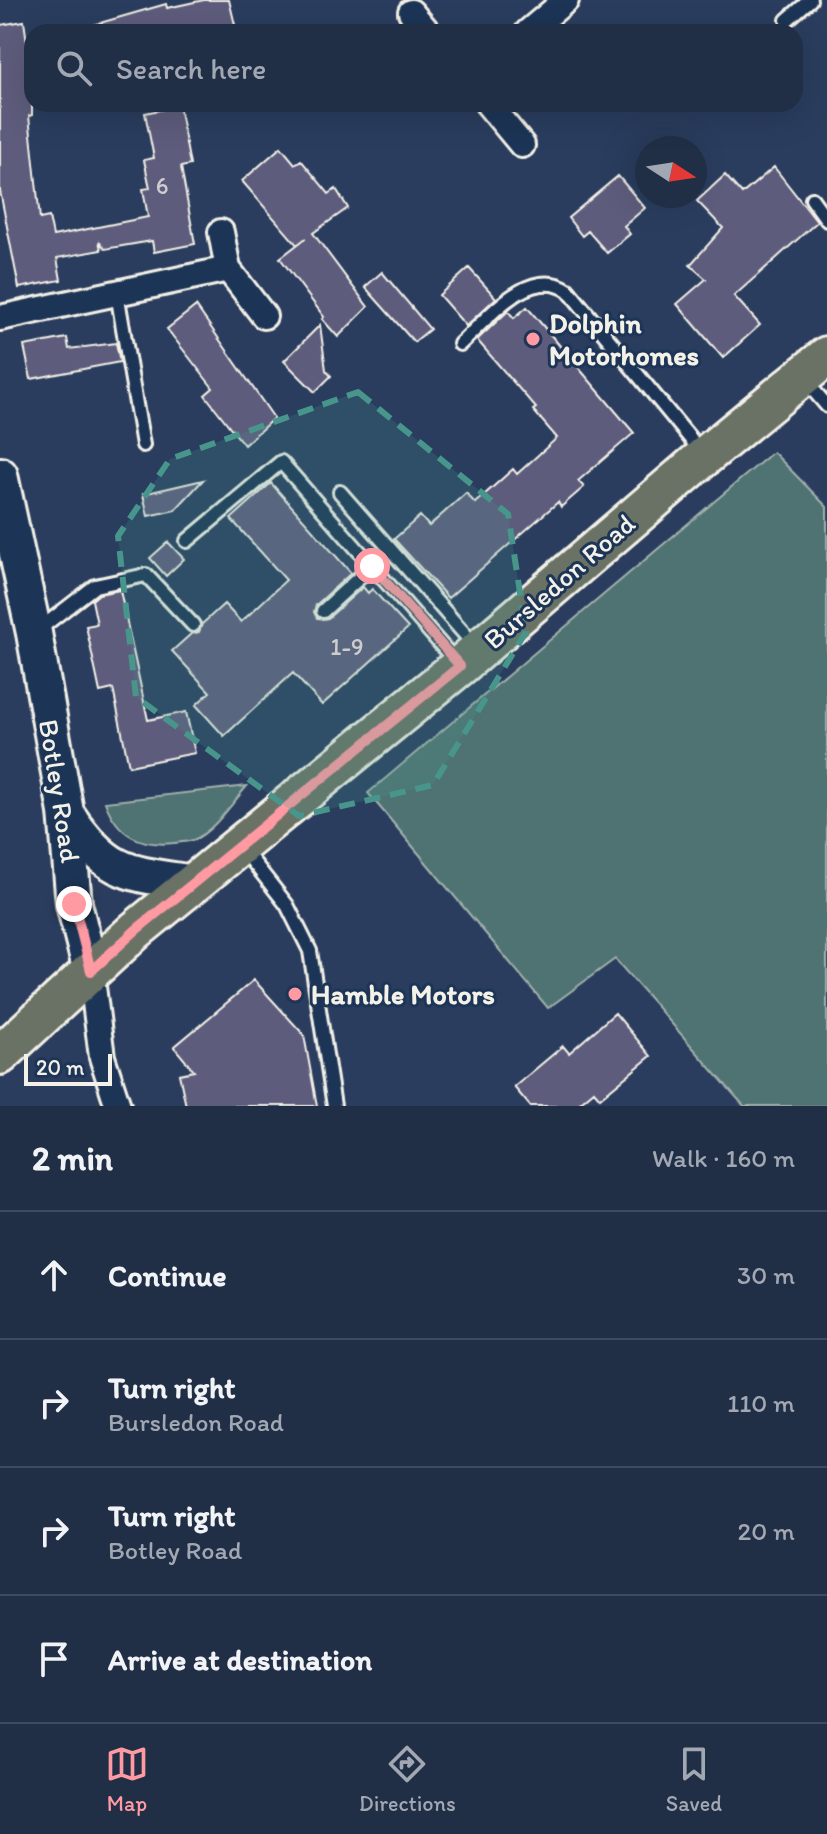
<!DOCTYPE html>
<html lang="en">
<head>
<meta charset="utf-8">
<style>
	:root { --surface:#202e46; --page:#28364d; --text:#f1f3f6; --muted:#a2a8b3; --line:#3d4a5f; --accent:#ff9aa2 }
	body { margin:0; font-family:Itim,sans-serif; background:var(--page); color:var(--text) }
	.compass { position:absolute; left:635px; top:136px; width:72px; height:72px; border-radius:50%; background:var(--surface); box-shadow:0 8px 32px #0002; rotate:102deg }
	.scale { position:absolute; left:24px; bottom:20px; width:88px; box-sizing:border-box; padding-left:8px; border:4px solid #f4f1e8; border-top:0; font-size:22px; line-height:28px; white-space:nowrap; color:#f4f1e8; -webkit-text-stroke:6px #1d3557; paint-order:stroke }
	.stop { position:absolute; width:24px; height:24px; margin:-18px; border:6px solid #ff9aa2; border-radius:50%; background:#fff }
	.stop.end { background:#ff9aa2; border-color:#fff; box-shadow:0 2px 8px #0008 }
	.list { margin:0; padding:0; list-style:none }
	h2 { display:flex; justify-content:space-between; align-items:center; height:104px; margin:0; padding:0 32px; font-size:34px }
	h2 small { font-size:26px; font-weight:400; color:var(--muted) }
	.list li { display:grid; grid-template-columns:52px 1fr auto; gap:24px; align-items:center; box-sizing:border-box; height:128px; padding:0 32px; border-top:2px solid var(--line) }
	.list b { display:block; font-size:30px; white-space:nowrap }
	.list p { margin:0; font-size:26px; white-space:nowrap; color:var(--muted) }
	.list em { font-size:26px; font-style:normal; color:var(--muted) }
	.icon { flex:none; width:44px; height:44px; fill:none; stroke:currentColor; stroke-width:2; stroke-linecap:round; stroke-linejoin:round }
	.map { position:relative; flex:none; width:827px; height:1106px; overflow:hidden }
	.search { position:absolute; background:var(--surface); box-shadow:0 8px 32px #0002; left:24px; right:24px; top:24px; height:88px; display:flex; align-items:center; gap:20px; box-sizing:border-box; padding:0 28px; border-radius:24px; color:var(--muted); font-size:30px }
	.sheet { height:616px; background:var(--surface) }
	nav { display:flex; justify-content:space-around; align-items:center; box-sizing:border-box; height:112px; border-top:2px solid var(--line); background:var(--surface); font-size:22px; color:var(--muted) }
	nav a { display:grid; justify-items:center; gap:4px }
	nav .on { color:var(--accent) }
	.map>svg:first-child { display:block }
</style>
</head>
<body>
<div class="map">
<svg width="827" height="1106" viewBox="0 0 827 1106">
	<rect width="100%" height="100%" fill="#2a3d5e"/>
	<filter id="ink" filterUnits="userSpaceOnUse"><feTurbulence type="fractalNoise" baseFrequency=".0125" numOctaves="2"/><feDisplacementMap in="SourceGraphic" scale="16" xChannelSelector="R" yChannelSelector="G"/><feConvolveMatrix kernelMatrix="1 2 1 2 8 2 1 2 1" color-interpolation-filters="sRGB"/></filter>
	<g filter="url(#ink)">
		<!-- green -->
		<path fill="#4f7272" stroke="#a2b2ad" stroke-width="2" d="M773,452L827,507V1106H744L615,959L548,1008L368,793Z
			M247,786C234,801 212,833 193,840C188,842 180,842 174,843C139,847 117,834 105,802Z"/>
		<!-- building -->
		<path fill="#5d5c7c" stroke="#f4f1e8" stroke-width="2" d="M204,0H229L236,29L222,32H94L93,25L166,4L167,8Z
			M24,21L32,78V115L29,116L40,219L49,217L53,236L148,217L143,189L150,188L144,160L154,158L145,113L179,106L190,165L181,167L195,244L154,252L152,241L105,249L99,241L101,250L57,258L61,280L19,288L0,191V25Z
			M281,147L295,164L301,160L329,194L336,189L348,208L313,233L368,307L338,337L322,319L324,317L280,258L306,238L297,245L242,181Z
			M774,167L817,222L734,296L760,325L723,358L677,304L706,279L690,265L723,228L697,201L725,175L742,194Z
			M618,176L645,208L624,226L630,234L607,253L588,231L582,236L568,218Z
			M469,268L496,298L466,326L439,295Z
			M382,272L430,329L414,342L365,287Z
			M196,306L274,418L244,445L205,395L213,388L167,329Z
			M527,307L634,433L578,481L584,487L561,507L558,502L448,598L394,539L420,516L429,526L466,493L475,503L513,469L517,474L557,438L533,410L536,408L477,340L508,311L514,318Z
			M320,325L326,370L331,376L315,392L284,361Z
			M67,338L69,349L116,343L120,362L31,379L24,346Z
			M203,480L175,510L148,516L143,494Z
			M271,483L351,573L316,605L314,612L317,618H328L363,587L368,593L372,589L408,628L322,705L293,673L224,736L196,705L210,692L172,651L191,634L199,632L202,624L224,604L241,622L286,580L231,519Z
			M168,542L184,559L166,576L150,558Z
			M120,590L148,720L186,712L195,753L129,766L113,689L100,692L86,626L97,624L92,600L99,594Z
			M254,980L304,1035L317,1106H186L179,1074L194,1071L174,1047Z
			M615,1013L651,1056L600,1098L594,1091L576,1106H530L514,1087L563,1046L569,1053Z"/>
		<g fill="none" stroke-linecap="round" stroke-linejoin="round">
			<!-- lane casing -->
			<g stroke="#f4f1e8" stroke-width="18">
				<path id="lane" d="M787,20L810,0
					M812,199L827,220
					M117,293L143,445
					M460,344C488,319 528,265 568,290L703,454
					M803,378L827,406
					M340,492L477,648
					M187,541L281,462L458,664
					M323,611L372,566
					M37,631L95,586L146,575L193,625
					M243,849L287,905L310,951L334,1106"/>
			</g>
			<!-- street casing -->
			<g stroke="#f4f1e8" stroke-width="30">
				<path id="street" d="M411,12L428,32
					M528,32L566,0
					M488,104L522,145
					M221,232L228,269
					M0,318L228,269L264,316
					M91,971L102,1057L118,1106"/>
			</g>
			<!-- secondary casing -->
			<g stroke="#f4f1e8" stroke-width="40">
				<path id="secondary" d="M0,475L34,633L66,812L74,904L91,971
					M68,816C108,875 128,873 194,883"/>
			</g>
			<!-- primary casing -->
			<g stroke="#f4f1e8" stroke-width="44">
				<path id="primary" d="M0,1055L136,930L460,666L705,456L827,356"/>
			</g>
			<!-- lane -->
			<use href="#lane" stroke="#1d3557" stroke-width="12"/>
			<!-- street -->
			<use href="#street" stroke="#1d3557" stroke-width="24"/>
			<!-- secondary -->
			<use href="#secondary" stroke="#1d3557" stroke-width="34"/>
			<!-- primary -->
			<use href="#primary" stroke="#6a7266" stroke-width="38"/>
		</g>
	</g>
	<g fill="none" stroke-linecap="round" stroke-linejoin="round" filter="url(#ink)">
		<!-- route -->
		<path stroke="#ff9aa2" stroke-width="10" d="M74,904L91,971L136,930L460,666L372,566"/>
	</g>
	<!-- marked area -->
	<path fill="#48958c" fill-opacity="0.2" stroke="#48958c" stroke-width="6" stroke-dasharray="16 10" stroke-linejoin="round" d="M358,392L508,514L526,632L433,785L299,816L136,697L118,536L170,459Z"/>
	<!-- markers -->
	<g fill="#ff9aa2" stroke="#1d3557" stroke-width="3">
		<circle cx="533" cy="339" r="8"/>
		<circle cx="295" cy="994" r="8"/>
	</g>
	<g text-anchor="middle" stroke-width="6" stroke-linejoin="round" paint-order="stroke">
		<!-- number labels -->
		<g font-size="24" fill="#cecccd">
			<text x="162" y="194">6</text>
			<text x="347" y="655">1-9</text>
		</g>
		<!-- poi labels -->
		<g font-size="28" font-weight="bold" fill="#f4f1e8" stroke="#1d3557" text-anchor="start">
			<text x="549" y="333">Dolphin<tspan x="549" dy="32">Motorhomes</tspan></text>
			<text x="311" y="1004">Hamble Motors</text>
		</g>
		<!-- street labels -->
		<g font-size="28" fill="#f4f1e8" stroke="#1d3557">
			<text transform="translate(559 581) rotate(-41)" y="10">Bursledon Road</text>
			<text transform="translate(60 791) rotate(81)" y="10">Botley Road</text>
		</g>
	</g>
</svg>
<svg class="compass" viewBox="-18 -18 36 36"><path d="M0-13l5 13h-10z" fill="#e53935"/><path d="M0 13l5-13h-10z" fill="#a2a8b3"/></svg>
<div class="scale">20 m</div>
<div class="stop" style="left:372px;top:566px"></div>
<div class="stop end" style="left:74px;top:904px"></div>
<div class="search"><svg class="icon" aria-label="search" viewBox="0 0 24 24"><circle cx="10" cy="10" r="6"/><path d="M15 15l6 6"/></svg>Search here</div>
</div>
<section class="sheet">
<h2>2 min<small>Walk · 160 m</small></h2>
<ul class="list">
<li><svg class="icon" aria-label="ahead" viewBox="0 0 24 24"><path d="M12 20V5M6 11l6-6 6 6"/></svg><div><b>Continue</b></div><em>30 m</em></li>
<li><svg class="icon" aria-label="right" viewBox="0 0 24 24"><path d="M7 20v-9h11M14 6l5 5-5 5"/></svg><div><b>Turn right</b><p>Bursledon Road</p></div><em>110 m</em></li>
<li><svg class="icon" aria-label="right" viewBox="0 0 24 24"><path d="M7 20v-9h11M14 6l5 5-5 5"/></svg><div><b>Turn right</b><p>Botley Road</p></div><em>20 m</em></li>
<li><svg class="icon" aria-label="arrive" viewBox="0 0 24 24"><path d="M6 21V4h12l-3 4 3 4H6"/></svg><div><b>Arrive at destination</b></div></li>
</ul>
</section>
<nav>
<a class="on"><svg class="icon" aria-label="map" viewBox="0 0 24 24"><path d="M3 6l6-2 6 2 6-2v14l-6 2-6-2-6 2zM9 4v14M15 6v14"/></svg>Map</a>
<a><svg class="icon" aria-label="directions" viewBox="0 0 24 24"><path d="M12 3l9 9-9 9-9-9zM9 14v-3h6M13 9l2 2-2 2"/></svg>Directions</a>
<a><svg class="icon" aria-label="saved" viewBox="0 0 24 24"><path d="M7 4h10v16l-5-4-5 4z"/></svg>Saved</a>
</nav>
</body>
</html>
